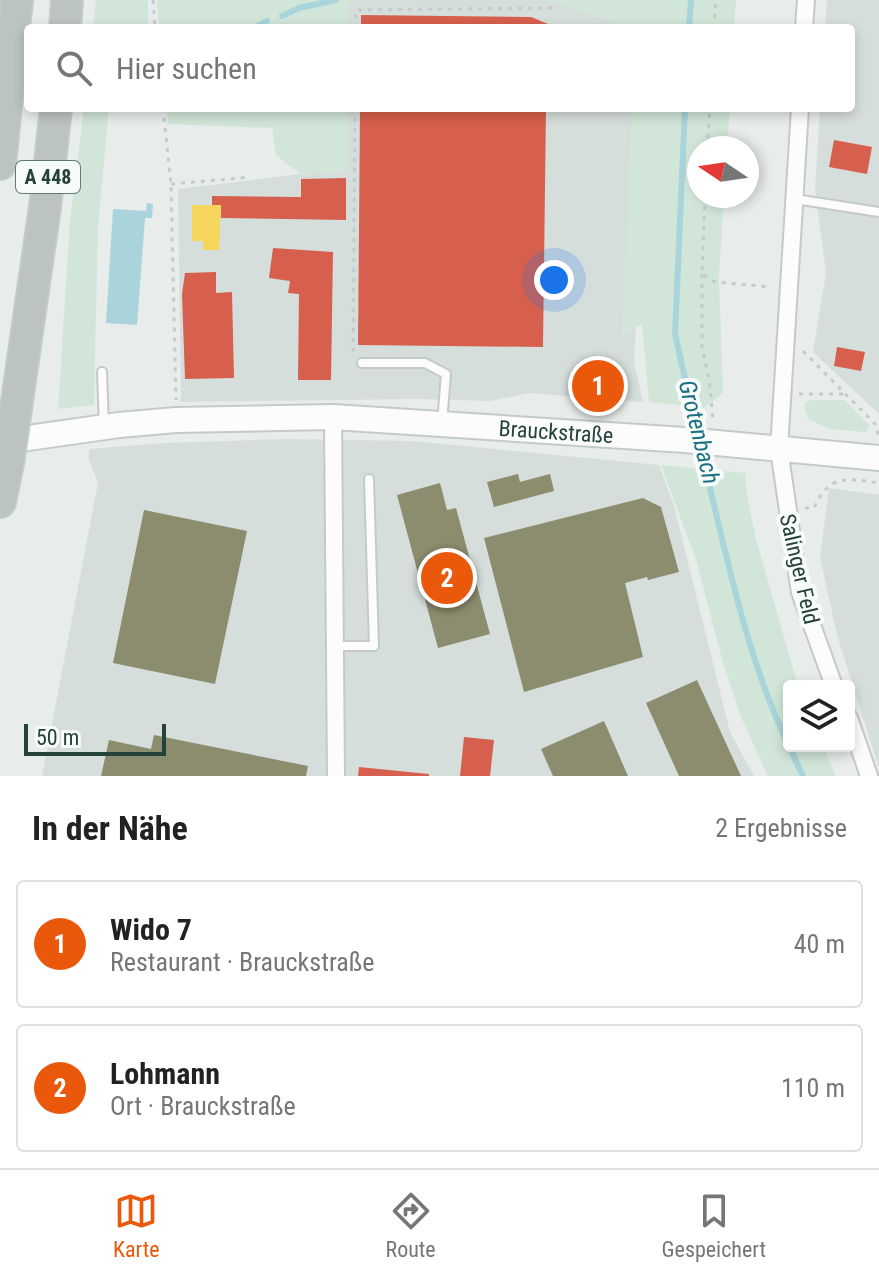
<!DOCTYPE html>
<html lang="de">
<head>
<meta charset="utf-8">
<style>
	:root { --surface:#fff; --page:#f2f2f2; --text:#222; --muted:#767676; --line:#e0e0e0; --accent:#ea580c }
	body { margin:0; font-family:"Roboto Condensed",sans-serif; background:var(--page); color:var(--text) }
	.controls { position:absolute; right:24px; bottom:24px; display:grid; overflow:hidden; border-radius:8px; box-shadow:0 4px 12px #0003 }
	.controls button { width:72px; height:72px; display:grid; place-items:center; padding:0; border:0; border-bottom:2px solid var(--line); background:var(--surface); color:var(--text); font:40px sans-serif }
	.compass { position:absolute; left:687px; top:136px; width:72px; height:72px; border-radius:50%; background:var(--surface); box-shadow:0 4px 12px #0003; rotate:283deg }
	.scale { position:absolute; left:24px; bottom:20px; width:142px; box-sizing:border-box; padding-left:8px; border:4px solid #24423a; border-top:0; font-size:22px; line-height:28px; white-space:nowrap; color:#24423a; -webkit-text-stroke:6px #f7fbf9; paint-order:stroke }
	.you { position:absolute; left:554px; top:280px; width:28px; height:28px; margin:-20px; border:6px solid #fff; border-radius:50%; background:#1a73e8; box-shadow:0 0 0 12px #1a73e833 }
	.badge { display:grid; place-items:center; width:52px; height:52px; border-radius:50%; background:var(--accent); color:#fff; font-size:26px; font-weight:700 }
	.pin { position:absolute; translate:-50% -50%; border:4px solid #fff; box-shadow:0 2px 8px #0006 }
	.list { margin:0; padding:0; list-style:none }
	h2 { display:flex; justify-content:space-between; align-items:center; height:104px; margin:0; padding:0 32px; font-size:34px }
	h2 small { font-size:26px; font-weight:400; color:var(--muted) }
	.list li { display:grid; grid-template-columns:52px 1fr auto; gap:24px; align-items:center; box-sizing:border-box; height:128px; margin:0 16px 16px; padding:0 16px; border:2px solid var(--line); border-radius:8px }
	.list b { display:block; font-size:30px; white-space:nowrap }
	.list p { margin:0; font-size:26px; white-space:nowrap; color:var(--muted) }
	.list em { font-size:26px; font-style:normal; color:var(--muted) }
	.icon { flex:none; width:44px; height:44px; fill:none; stroke:currentColor; stroke-width:2; stroke-linecap:round; stroke-linejoin:round }
	.map { position:relative; flex:none; width:879px; height:776px; overflow:hidden }
	.search { position:absolute; background:var(--surface); box-shadow:0 4px 12px #0003; left:24px; right:24px; top:24px; height:88px; display:flex; align-items:center; gap:20px; box-sizing:border-box; padding:0 28px; border-radius:8px; color:var(--muted); font-size:30px }
	.sheet { height:392px; background:var(--surface) }
	nav { display:flex; justify-content:space-around; align-items:center; box-sizing:border-box; height:112px; border-top:2px solid var(--line); background:var(--surface); font-size:22px; color:var(--muted) }
	nav a { display:grid; justify-items:center; gap:4px }
	nav .on { color:var(--accent) }
	.map>svg:first-child { display:block }
</style>
</head>
<body>
<div class="map">
<svg width="879" height="776" viewBox="0 0 879 776">
	<rect width="100%" height="100%" fill="#e8edeb"/>
	<!-- built -->
	<path fill="#d6dedb" d="M652,0L651,28H348V1L351,0Z
		M827,0H879V414L813,352L826,273L815,189L820,108H851V28H825Z
		M348,108H647L634,362L643,402L529,393L490,401L418,399L181,402L178,189L300,174L346,171Z
		M287,439L412,441L659,465L674,506L730,732L754,776H42L98,483L88,457L90,449L164,443Z
		M829,488L879,495V768L837,635L820,557Z"/>
	<!-- green -->
	<path fill="#d1e6d8" d="M96,0H148V28H93Z
		M157,0H351L348,1V28H159Z
		M546,0H736L734,28H631Z
		M84,108H109L98,226L94,405L58,409L70,220Z
		M167,108H348L347,171L300,174L276,155L272,128L168,124Z
		M632,108H730L727,148H699V196H724L719,277L723,393L704,408L649,402L642,324L622,336Z
		M809,400H845L870,426L865,432L829,429L808,419L804,405Z
		M661,465L745,473L747,495L756,539L798,686H789V746H823L836,776H768L740,715L723,663L696,560Z"/>
	<!-- water -->
	<path fill="#a9d4db" d="M147,203L153,204L152,218H145L137,325L106,323L113,209L146,211Z"/>
	<!-- homes -->
	<path fill="#f6d55c" d="M192,205H221L219,250H203V241H192Z"/>
	<!-- shops -->
	<path fill="#d6604d" d="M361,15L531,17L548,24V28H361Z
		M360,108H546L543,347L358,345Z
		M834,140L872,147L867,174L829,167Z
		M346,178V220L221,218V205H212V196L301,197V179Z
		M273,248L333,252L331,380H298L299,294L288,293L290,281L269,278Z
		M216,272V293L232,292L234,378L185,379L182,294L185,273Z
		M837,347L865,352L861,371L834,366Z
		M583,378H614V395L583,394Z
		M464,737L494,740L490,776H460Z
		M359,767L429,774V776H358Z"/>
	<!-- industry -->
	<path fill="#8c8c6e" d="M518,474L520,482L550,474L554,491L494,507L487,482Z
		M440,483L447,510L456,508L490,634L438,648L397,495Z
		M643,498L661,507L679,572L648,580L647,577L625,583L643,657L524,692L484,538Z
		M144,510L247,531L215,684L113,663Z
		M697,680L741,776H679L646,703Z
		M604,721L628,776H553L541,749Z
		M154,735L308,766L306,776H101L109,740L151,749Z"/>
	<g fill="none" stroke-linecap="round" stroke-linejoin="round">
		<!-- stream -->
		<path stroke="#a9d4db" stroke-width="6" d="M282,16L299,8L336,0
			M254,28L267,21
			M689,28L691,0
			M685,108L675,334L698,436
			M700,447C725,547 744,652 789,746
			M789,746L803,776"/>
		<!-- lane casing -->
		<g stroke="#c5cac8" stroke-width="12">
			<path id="lane" d="M795,199L879,212
				M362,363H425L446,374L442,423
				M102,372L104,426
				M335,646H374L369,479"/>
		</g>
		<!-- street casing -->
		<g stroke="#c5cac8" stroke-width="20">
			<path id="street" d="M804,28L806,0
				M800,108L779,449L800,592L834,686
				M333,417L336,776
				M849,718L869,776"/>
		</g>
		<!-- secondary casing -->
		<g stroke="#c3cbc8" stroke-width="28">
			<g id="secondary">
				<path id="s1" d="M0,442L119,425L176,420L333,417L685,440L879,458"/>
			</g>
		</g>
		<!-- highway casing -->
		<g stroke="#c3ccc9" stroke-width="34">
			<path id="highway" d="M65,28L67,0
				M0,164L17,0
				M15,415L45,207L56,108
				M0,502L8,463"/>
		</g>
		<!-- path -->
		<path stroke="#c3ccca" stroke-width="3" stroke-dasharray="4 6" stroke-linecap="butt" d="M153,0L155,28
			M355,28L356,10L552,8
			M714,28L716,0
			M163,108L171,184L176,400
			M355,108L353,350L355,353
			M707,148L710,108
			M171,184L251,177
			M705,196L702,274L715,282L771,287
			M702,274V346L709,379L713,419
			M803,351L877,426L878,437
			M799,394H847
			M805,508H814C829,474 847,478 879,483"/>
		<!-- lane -->
		<use href="#lane" stroke="#fcfcfc" stroke-width="8"/>
		<!-- street -->
		<use href="#street" stroke="#fcfcfc" stroke-width="16"/>
		<!-- secondary -->
		<use href="#secondary" stroke="#fcfcfc" stroke-width="24"/>
		<!-- highway -->
		<use href="#highway" stroke="#bcc4c2" stroke-width="30"/>
		<!-- highway-bridge casing -->
		<g stroke="#c3ccc9" stroke-width="34" stroke-linecap="butt">
			<path id="highway-bridge" d="M8,463L15,415"/>
		</g>
		<!-- highway-bridge -->
		<use href="#highway-bridge" stroke="#bcc4c2" stroke-width="30"/>
	</g>
	<g text-anchor="middle" stroke-width="8" stroke-linejoin="round" paint-order="stroke">
		<!-- shield labels -->
		<rect fill="#f7fbf9" stroke="#637a73" stroke-width="2" x="16" y="161" width="64" height="32" rx="6"/>
		<g font-size="20" font-weight="bold" fill="#24423a">
			<text x="48" y="184">A 448</text>
		</g>
		<!-- street labels -->
		<g font-size="22" fill="#24423a" stroke="#f7fbf9">
			<text dy="8" stroke="none"><textPath href="#s1" startOffset="558">Brauckstraße</textPath></text>
			<text transform="translate(800 569) rotate(77)" y="8">Salinger Feld</text>
		</g>
		<!-- water labels -->
		<g font-size="24" font-style="italic" fill="#1c6f80" stroke="#f7fbf9">
			<text transform="translate(699 432) rotate(76)" y="8">Grotenbach</text>
		</g>
	</g>
</svg>
<div class="controls">
<button><svg class="icon" aria-label="layers" viewBox="0 0 24 24"><path d="M12 4l9 5-9 5-9-5zM3 14l9 5 9-5"/></svg></button>
</div>
<svg class="compass" viewBox="-18 -18 36 36"><path d="M0-13l5 13h-10z" fill="#e53935"/><path d="M0 13l5-13h-10z" fill="#767676"/></svg>
<div class="scale">50 m</div>
<div class="you"></div>
<div class="pin badge" style="left:598px;top:386px">1</div>
<div class="pin badge" style="left:447px;top:578px">2</div>
<div class="search"><svg class="icon" aria-label="search" viewBox="0 0 24 24"><circle cx="10" cy="10" r="6"/><path d="M15 15l6 6"/></svg>Hier suchen</div>
</div>
<section class="sheet">
<h2>In der Nähe<small>2 Ergebnisse</small></h2>
<ul class="list">
<li><span class="badge">1</span><div><b>Wido 7</b><p>Restaurant · Brauckstraße</p></div><em>40 m</em></li>
<li><span class="badge">2</span><div><b>Lohmann</b><p>Ort · Brauckstraße</p></div><em>110 m</em></li>
</ul>
</section>
<nav>
<a class="on"><svg class="icon" aria-label="map" viewBox="0 0 24 24"><path d="M3 6l6-2 6 2 6-2v14l-6 2-6-2-6 2zM9 4v14M15 6v14"/></svg>Karte</a>
<a><svg class="icon" aria-label="directions" viewBox="0 0 24 24"><path d="M12 3l9 9-9 9-9-9zM9 14v-3h6M13 9l2 2-2 2"/></svg>Route</a>
<a><svg class="icon" aria-label="saved" viewBox="0 0 24 24"><path d="M7 4h10v16l-5-4-5 4z"/></svg>Gespeichert</a>
</nav>
</body>
</html>
